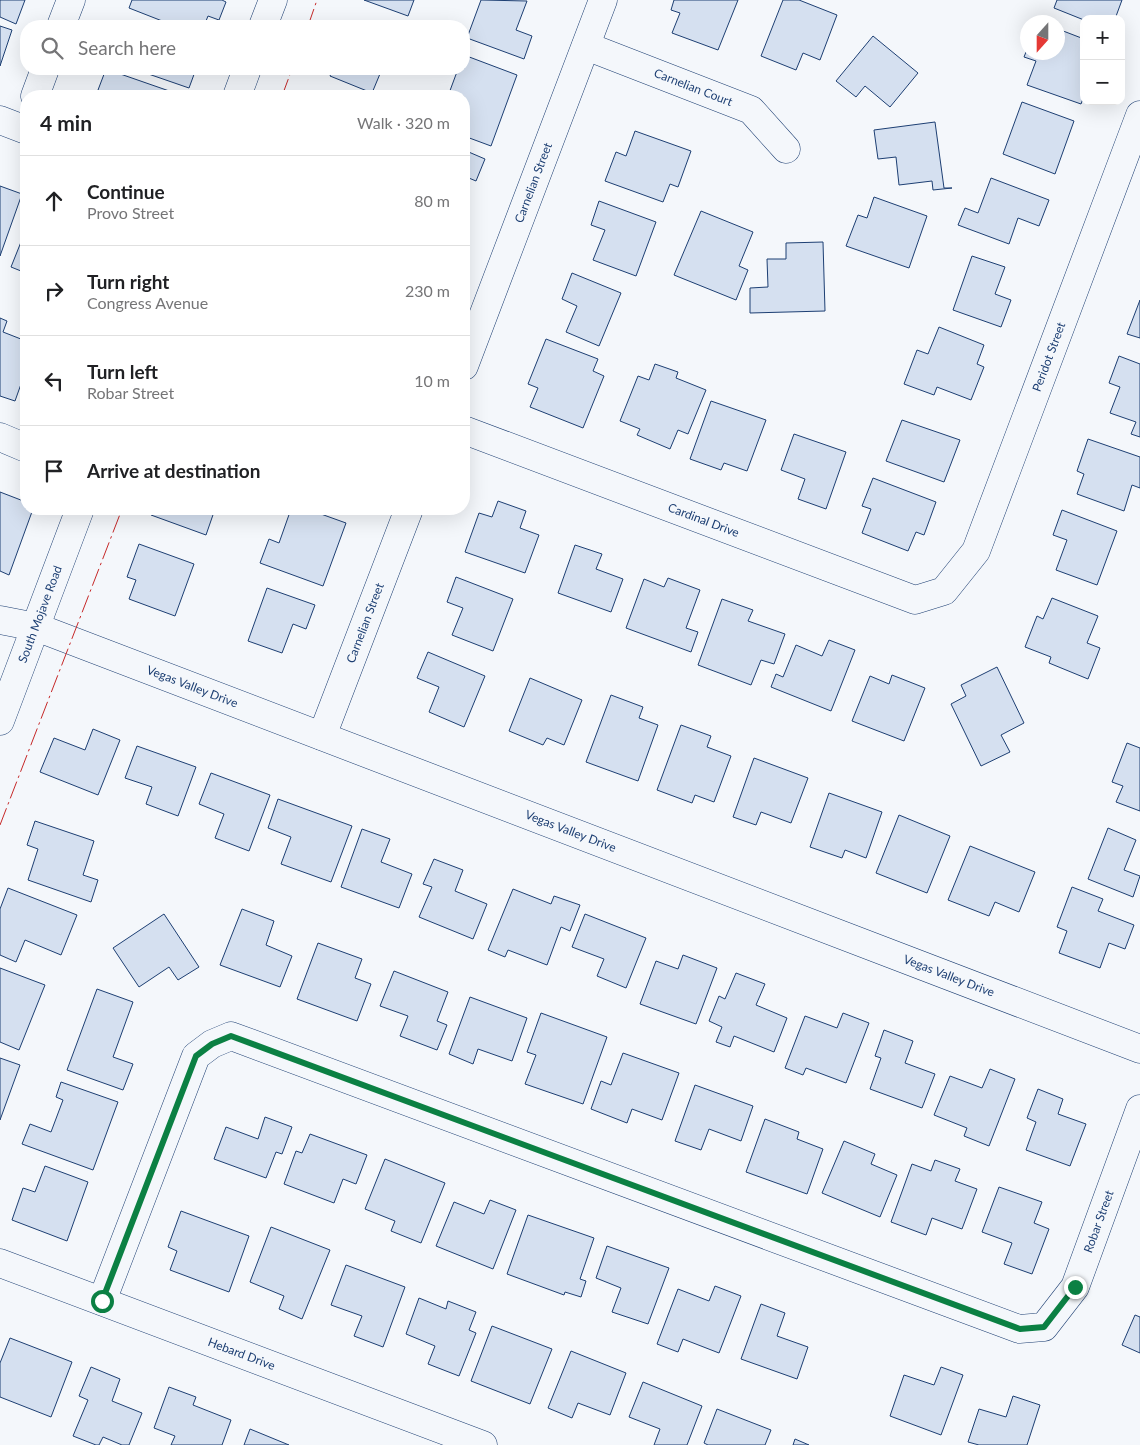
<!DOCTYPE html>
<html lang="en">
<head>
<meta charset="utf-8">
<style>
	:root { --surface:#fff; --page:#f6f6f6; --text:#202124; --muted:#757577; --line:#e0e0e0 }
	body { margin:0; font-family:Lato,sans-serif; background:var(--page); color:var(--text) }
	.controls { position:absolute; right:15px; top:15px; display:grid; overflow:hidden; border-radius:10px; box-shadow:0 5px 20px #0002 }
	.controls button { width:45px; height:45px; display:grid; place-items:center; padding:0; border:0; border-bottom:1px solid var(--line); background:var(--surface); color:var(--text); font:25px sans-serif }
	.compass { position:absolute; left:1020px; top:15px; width:45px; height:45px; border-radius:50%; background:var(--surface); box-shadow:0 5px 20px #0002; rotate:201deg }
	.stop { position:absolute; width:15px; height:15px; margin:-11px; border:4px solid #0b8043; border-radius:50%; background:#fff }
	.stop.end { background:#0b8043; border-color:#fff; box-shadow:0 1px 5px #0008 }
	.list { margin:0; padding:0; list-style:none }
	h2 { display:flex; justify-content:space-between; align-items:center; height:65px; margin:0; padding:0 20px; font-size:21px }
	h2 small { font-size:16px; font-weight:400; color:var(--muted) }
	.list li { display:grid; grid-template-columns:32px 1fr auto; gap:15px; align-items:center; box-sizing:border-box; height:90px; padding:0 20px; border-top:1px solid var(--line) }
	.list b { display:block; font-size:19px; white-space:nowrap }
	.list p { margin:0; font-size:16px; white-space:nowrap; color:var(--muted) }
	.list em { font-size:16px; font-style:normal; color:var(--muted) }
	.icon { flex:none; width:28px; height:28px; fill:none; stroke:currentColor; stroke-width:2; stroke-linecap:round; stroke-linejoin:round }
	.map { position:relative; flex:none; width:1140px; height:1445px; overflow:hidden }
	.search { position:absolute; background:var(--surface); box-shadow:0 5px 20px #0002; left:20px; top:20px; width:450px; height:55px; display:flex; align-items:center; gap:12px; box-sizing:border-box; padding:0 18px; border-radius:20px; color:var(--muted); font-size:19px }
	.panel { position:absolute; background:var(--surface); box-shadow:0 5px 20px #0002; left:20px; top:90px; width:450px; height:425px; border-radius:20px }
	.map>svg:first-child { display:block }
</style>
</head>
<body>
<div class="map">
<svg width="1140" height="1445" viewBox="0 0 1140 1445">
	<rect width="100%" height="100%" fill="#f4f7fb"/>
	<!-- building -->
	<path fill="#d5e0f0" stroke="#1d3f73" d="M0,0H25L16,24L0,17Z
		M132,0H222L226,2L219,20L208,16L204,26H175L129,8Z
		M364,0H414L408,16Z
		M481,0L527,1L516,30L532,36L524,59L467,38Z
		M674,0H738L718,50L672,33L680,13L671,10Z
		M783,0H799L837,15L820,60L803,53L796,70L761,56Z
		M1057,0H1122L1115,19L1084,20L1054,8Z
		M339,21L353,26H337Z
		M0,26L12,30L0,66Z
		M1058,29L1084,39V96L1081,104L1027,85L1036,61L1024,57L1028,47V52H1058Z
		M873,36L918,73L890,107L865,86L856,97L836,81Z
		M464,55L517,75L491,146L464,136V96H448L458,69H464Z
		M106,69L175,93L174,96H103L104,93L98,90Z
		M134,69H196L189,88Z
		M333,69H382L372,93L330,76Z
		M1022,102L1074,121L1055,174L1003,154Z
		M935,122L944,188H952L933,190L932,181L899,185L896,157L878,159L874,130Z
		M635,131L691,151L678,187L670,184L663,202L605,181L616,152L626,156Z
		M464,150L485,159L476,181L464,176Z
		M991,178L1049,200L1039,226L1018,218L1009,244L958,225L965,208L978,213Z
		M0,186L22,194L0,256Z
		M874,197L927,216L909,268L846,246L858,215L867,218Z
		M599,201L656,222L636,276L593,260L605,230L591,225Z
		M701,211L753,232L739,266L748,270L736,300L674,275Z
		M23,237L26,238V273L11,267Z
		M823,242L825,311L750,313V288L768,287L767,259H786V243Z
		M972,256L1005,267L995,294L1011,300L1001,327L953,310Z
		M572,273L621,293L599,346L566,332L577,306L562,299Z
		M1140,300V338L1127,334Z
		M0,318L7,321L3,332L26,341V370L15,401L0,396Z
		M939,327L984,345L977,364L984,367L971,400L937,387L934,395L904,384L917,350L928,354Z
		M546,339L598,359L593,371L604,376L583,428L530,407L538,388L528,384Z
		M1119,356L1140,364V437L1131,434L1136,422L1110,413L1120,387L1109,383Z
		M655,364L678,372L676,378L706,390L688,434L678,430L670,449L637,435L640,429L620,421L638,376L649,380Z
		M711,401L766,420L747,471L724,463L721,470L690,459Z
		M902,420L960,440L944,482L886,461Z
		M794,434L846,452L826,509L798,499L805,479L781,470Z
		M1088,439L1140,457V488L1132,485L1124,511L1077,494L1084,474L1077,471Z
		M873,478L936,502L924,535L916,532L908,551L862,533L871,509L862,506Z
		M0,492L26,502V509H33L9,575L0,571Z
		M498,501L526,511L520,528L539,535L525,573L465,552L479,513L492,517Z
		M153,509H215L206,535L151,515Z
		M291,509H307L346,523L323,586L260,563L269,539L279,543Z
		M1062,510L1117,531L1097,585L1056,570L1067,540L1053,535Z
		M139,544L194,564L175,616L129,599L136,580L127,577Z
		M575,545L602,554L596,569L623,579L611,612L558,593Z
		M456,577L513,599L493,651L452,635L463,608L447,602Z
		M668,578L700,590L686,628L698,632L691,652L626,628L644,579L664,587Z
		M267,588L315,605L306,629L293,624L282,653L248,641Z
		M1052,598L1098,616L1087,643L1100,648L1088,679L1049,663L1051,657L1025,647L1037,616L1043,619Z
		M722,599L753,610L748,621L785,634L774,664L761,660L751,685L698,665Z
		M829,640L855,650L831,711L771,687L776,674L783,677L796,645L822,656Z
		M428,652L485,676L464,727L429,712L439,687L417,678Z
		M997,667L1024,723L1001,735L1010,752L981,766L951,704L966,696L961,685Z
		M892,675L925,688L904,741L852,721L870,676L889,684Z
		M530,678L582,700L564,745L547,738L543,745L509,731Z
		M611,695L643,707L639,718L658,725L638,781L586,762Z
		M681,725L711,736L707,747L731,756L714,802L695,795L692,803L657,790Z
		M93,729L120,740L98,795L40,772L54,738L85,750Z
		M1127,743L1140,748V811L1116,802L1123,786L1112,782Z
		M137,746L196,767L178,816L146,804L152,787L125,778Z
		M754,758L808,778L791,823L761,812L756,825L733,817Z
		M211,773L270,795L249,851L215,838L224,814L199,804Z
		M829,793L882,812L866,858L845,850L842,858L810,847Z
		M278,799L352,826L331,882L281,864L291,837L268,828Z
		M899,815L950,836L927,893L876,873Z
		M35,821L94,841L83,875L98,880L91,902L28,880L38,849L27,845Z
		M1108,828L1136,840L1124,870L1140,876L1133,897L1088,879Z
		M362,829L390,839L381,862L412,874L399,908L341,887Z
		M970,846L1035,872L1019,912L995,902L989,916L948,900Z
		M434,859L463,870L455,891L487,904L473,939L419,917L432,887L423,884Z
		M1072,887L1103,899L1098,911L1134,925L1125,949L1109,943L1100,968L1059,953L1067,931L1057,927Z
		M8,888L77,915L61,955L25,940L16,962L0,955V909Z
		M513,889L551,904L554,896L580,905L570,931L561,927L547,965L508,950L505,957L488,950Z
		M242,909L274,921L266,945L292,956L280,987L220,965Z
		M164,914L199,967L178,980L169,967L139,987L113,948Z
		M585,914L646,938L626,988L597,976L604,959L572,947Z
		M318,943L362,959L355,978L371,984L357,1021L297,999Z
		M683,955L717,968L696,1024L640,1004L656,961L678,969Z
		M0,968L45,985L19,1050L0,1042Z
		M394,971L448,992L437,1021L447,1025L437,1050L400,1036L408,1016L380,1006Z
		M736,973L765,984L756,1005L787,1018L774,1052L734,1036L730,1047L716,1042L722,1027L709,1021L719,996L725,999Z
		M97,989L133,1002L113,1057L133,1064L123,1090L67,1070Z
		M470,997L527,1018L512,1061L478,1049L473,1064L449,1054Z
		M541,1013L607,1037L583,1104L525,1084L536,1055L527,1052Z
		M843,1013L869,1023L846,1083L806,1068L803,1075L785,1068L805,1016L837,1028Z
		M884,1030L913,1041L905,1063L935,1074L922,1108L870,1089L881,1058L875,1056Z
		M623,1053L679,1073L662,1120L632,1109L627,1123L591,1109L601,1081L611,1085Z
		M0,1058L20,1065L0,1120Z
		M990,1069L1015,1079L989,1146L964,1136L967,1128L934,1115L950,1076L982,1088Z
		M61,1082L118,1102L93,1170L22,1144L30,1124L51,1132L63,1100L56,1097Z
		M695,1085L753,1106L741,1141L709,1129L701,1150L675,1141Z
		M1038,1089L1063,1099L1058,1114L1086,1124L1070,1166L1026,1150L1036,1122L1027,1118Z
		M265,1117L292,1127L282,1154L276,1152L266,1178L214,1159L226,1127L258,1139Z
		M765,1119L799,1132L797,1139L823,1149L807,1194L746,1172Z
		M310,1134L367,1155L356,1184L343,1179L334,1203L284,1184L296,1151L302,1153Z
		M844,1141L875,1154L871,1164L897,1175L880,1217L822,1193Z
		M385,1159L445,1183L421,1243L391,1231L395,1221L365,1209Z
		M935,1160L960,1169L955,1181L977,1189L962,1229L932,1218L926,1235L891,1222L912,1164L931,1171Z
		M45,1166L88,1182L67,1241L12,1220L23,1188L35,1192Z
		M999,1187L1042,1202L1034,1223L1049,1229L1032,1274L1004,1264L1012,1243L982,1232Z
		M490,1200L516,1210L493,1269L436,1246L454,1202L484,1214Z
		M181,1211L249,1236L229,1292L170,1270L177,1251L168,1247Z
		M528,1215L594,1238L580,1279L586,1281L581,1297L565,1292L564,1295L507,1274Z
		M271,1227L330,1250L302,1319L279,1309L284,1296L250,1282Z
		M607,1246L669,1268L648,1324L612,1312L621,1288L596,1278Z
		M346,1265L405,1287L383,1347L354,1336L362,1316L331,1305Z
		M715,1286L741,1296L719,1353L683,1339L678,1352L657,1344L678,1289L709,1301Z
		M419,1298L446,1309L448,1301L476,1312L469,1330L476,1333L459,1376L428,1364L435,1346L406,1334Z
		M761,1304L785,1313L777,1336L808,1347L797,1379L741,1359Z
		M1135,1315L1140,1317V1353L1122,1345Z
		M492,1326L552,1349L530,1404L471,1381Z
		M10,1338L72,1362L51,1417L0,1397V1363Z
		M571,1351L626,1373L610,1415L578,1403L572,1418L548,1408Z
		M91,1367L120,1379L112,1401L142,1413L129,1445H122L103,1437L99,1445H96L73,1436L88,1400L79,1396Z
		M941,1367L963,1375L941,1435L890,1416L904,1375L934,1385Z
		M643,1382L702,1406L687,1445H654L660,1429L629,1417Z
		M169,1387L196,1397L193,1405L231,1420L222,1445H171L175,1436L154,1428Z
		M1013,1396L1040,1405L1027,1445H979L968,1442L979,1409L1006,1417Z
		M717,1409L771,1430L765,1445H708L704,1443Z
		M250,1429L289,1445H244Z
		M795,1439L809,1445H793Z"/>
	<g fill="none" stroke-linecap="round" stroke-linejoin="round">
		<!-- minor casing -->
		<g stroke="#1d3f73" stroke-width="29">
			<g id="minor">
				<path d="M61,26L71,0"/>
				<path d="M263,26L273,0"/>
				<path id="s1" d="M586,46L751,110L786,149"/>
				<path d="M35,96L45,69"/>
				<path d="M237,96L247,69"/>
				<path d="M0,120L26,130"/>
				<path id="s2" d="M464,366L603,0"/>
				<path id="s3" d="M464,430L915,600L944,591L976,551L1140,115"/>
				<path d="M0,437L26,448"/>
				<path id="s4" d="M0,620L36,627L1140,1049"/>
				<path id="s5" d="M0,721L80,509"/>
				<path id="s6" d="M322,736L409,509"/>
				<path id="s7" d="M0,1263L483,1445"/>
				<path id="s8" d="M102,1301L196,1056L212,1044L231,1036L1019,1329L1044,1327L1075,1287L1140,1109"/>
			</g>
		</g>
		<!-- minor -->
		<use href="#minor" stroke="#f4f7fb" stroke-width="28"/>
		<!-- power -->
		<path stroke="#c62828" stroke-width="1" stroke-dasharray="18 4 2.5 4" stroke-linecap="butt" d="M308,26L317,0
			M282,96L292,69
			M0,825L122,509"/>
	</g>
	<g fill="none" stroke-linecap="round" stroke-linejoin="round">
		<!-- route -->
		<path stroke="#0b8043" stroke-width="6" d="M102,1301L196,1056L212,1044L231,1036L1020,1329L1044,1327L1075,1287"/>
	</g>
	<g text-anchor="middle" stroke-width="4" stroke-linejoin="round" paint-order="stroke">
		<!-- street labels -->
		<g font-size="12" fill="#1d3f73" stroke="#f4f7fb">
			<text dy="4" stroke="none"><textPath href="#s1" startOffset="115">Carnelian Court</textPath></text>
			<text dy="4" stroke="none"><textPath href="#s2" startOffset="196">Carnelian Street</textPath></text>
			<text dy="4" stroke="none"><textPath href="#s3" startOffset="771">Peridot Street</textPath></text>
			<text dy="4" stroke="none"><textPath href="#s3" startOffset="256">Cardinal Drive</textPath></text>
			<text dy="4" stroke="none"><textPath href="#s5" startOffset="114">South Mojave Road</textPath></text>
			<text dy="4" stroke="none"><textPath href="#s6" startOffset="121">Carnelian Street</textPath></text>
			<text dy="4" stroke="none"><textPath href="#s4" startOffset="204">Vegas Valley Drive</textPath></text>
			<text dy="4" stroke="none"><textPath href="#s4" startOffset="609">Vegas Valley Drive</textPath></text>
			<text dy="4" stroke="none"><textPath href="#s4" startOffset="1014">Vegas Valley Drive</textPath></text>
			<text dy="4" stroke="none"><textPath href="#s8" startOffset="1289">Robar Street</textPath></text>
			<text dy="4" stroke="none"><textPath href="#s7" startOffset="258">Hebard Drive</textPath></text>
		</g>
	</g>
</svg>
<div class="controls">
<button>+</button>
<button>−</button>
</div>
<svg class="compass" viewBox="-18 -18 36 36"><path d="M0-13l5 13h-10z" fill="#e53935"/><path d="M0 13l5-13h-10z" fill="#757577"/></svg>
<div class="stop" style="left:102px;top:1301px"></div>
<div class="stop end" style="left:1075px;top:1287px"></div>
<div class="search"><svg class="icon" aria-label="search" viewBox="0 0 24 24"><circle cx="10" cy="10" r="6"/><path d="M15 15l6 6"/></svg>Search here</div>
<section class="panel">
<h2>4 min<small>Walk · 320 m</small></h2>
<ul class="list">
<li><svg class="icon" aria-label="ahead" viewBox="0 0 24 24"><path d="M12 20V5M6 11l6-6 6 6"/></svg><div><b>Continue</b><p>Provo Street</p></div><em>80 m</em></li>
<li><svg class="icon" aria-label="right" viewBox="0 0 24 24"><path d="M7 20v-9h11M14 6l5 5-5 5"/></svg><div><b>Turn right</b><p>Congress Avenue</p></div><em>230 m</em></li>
<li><svg class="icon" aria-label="left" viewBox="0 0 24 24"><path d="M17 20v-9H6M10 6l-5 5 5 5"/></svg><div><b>Turn left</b><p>Robar Street</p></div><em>10 m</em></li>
<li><svg class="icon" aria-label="arrive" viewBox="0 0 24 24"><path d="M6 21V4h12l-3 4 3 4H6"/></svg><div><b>Arrive at destination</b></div></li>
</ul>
</section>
</div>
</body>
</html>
